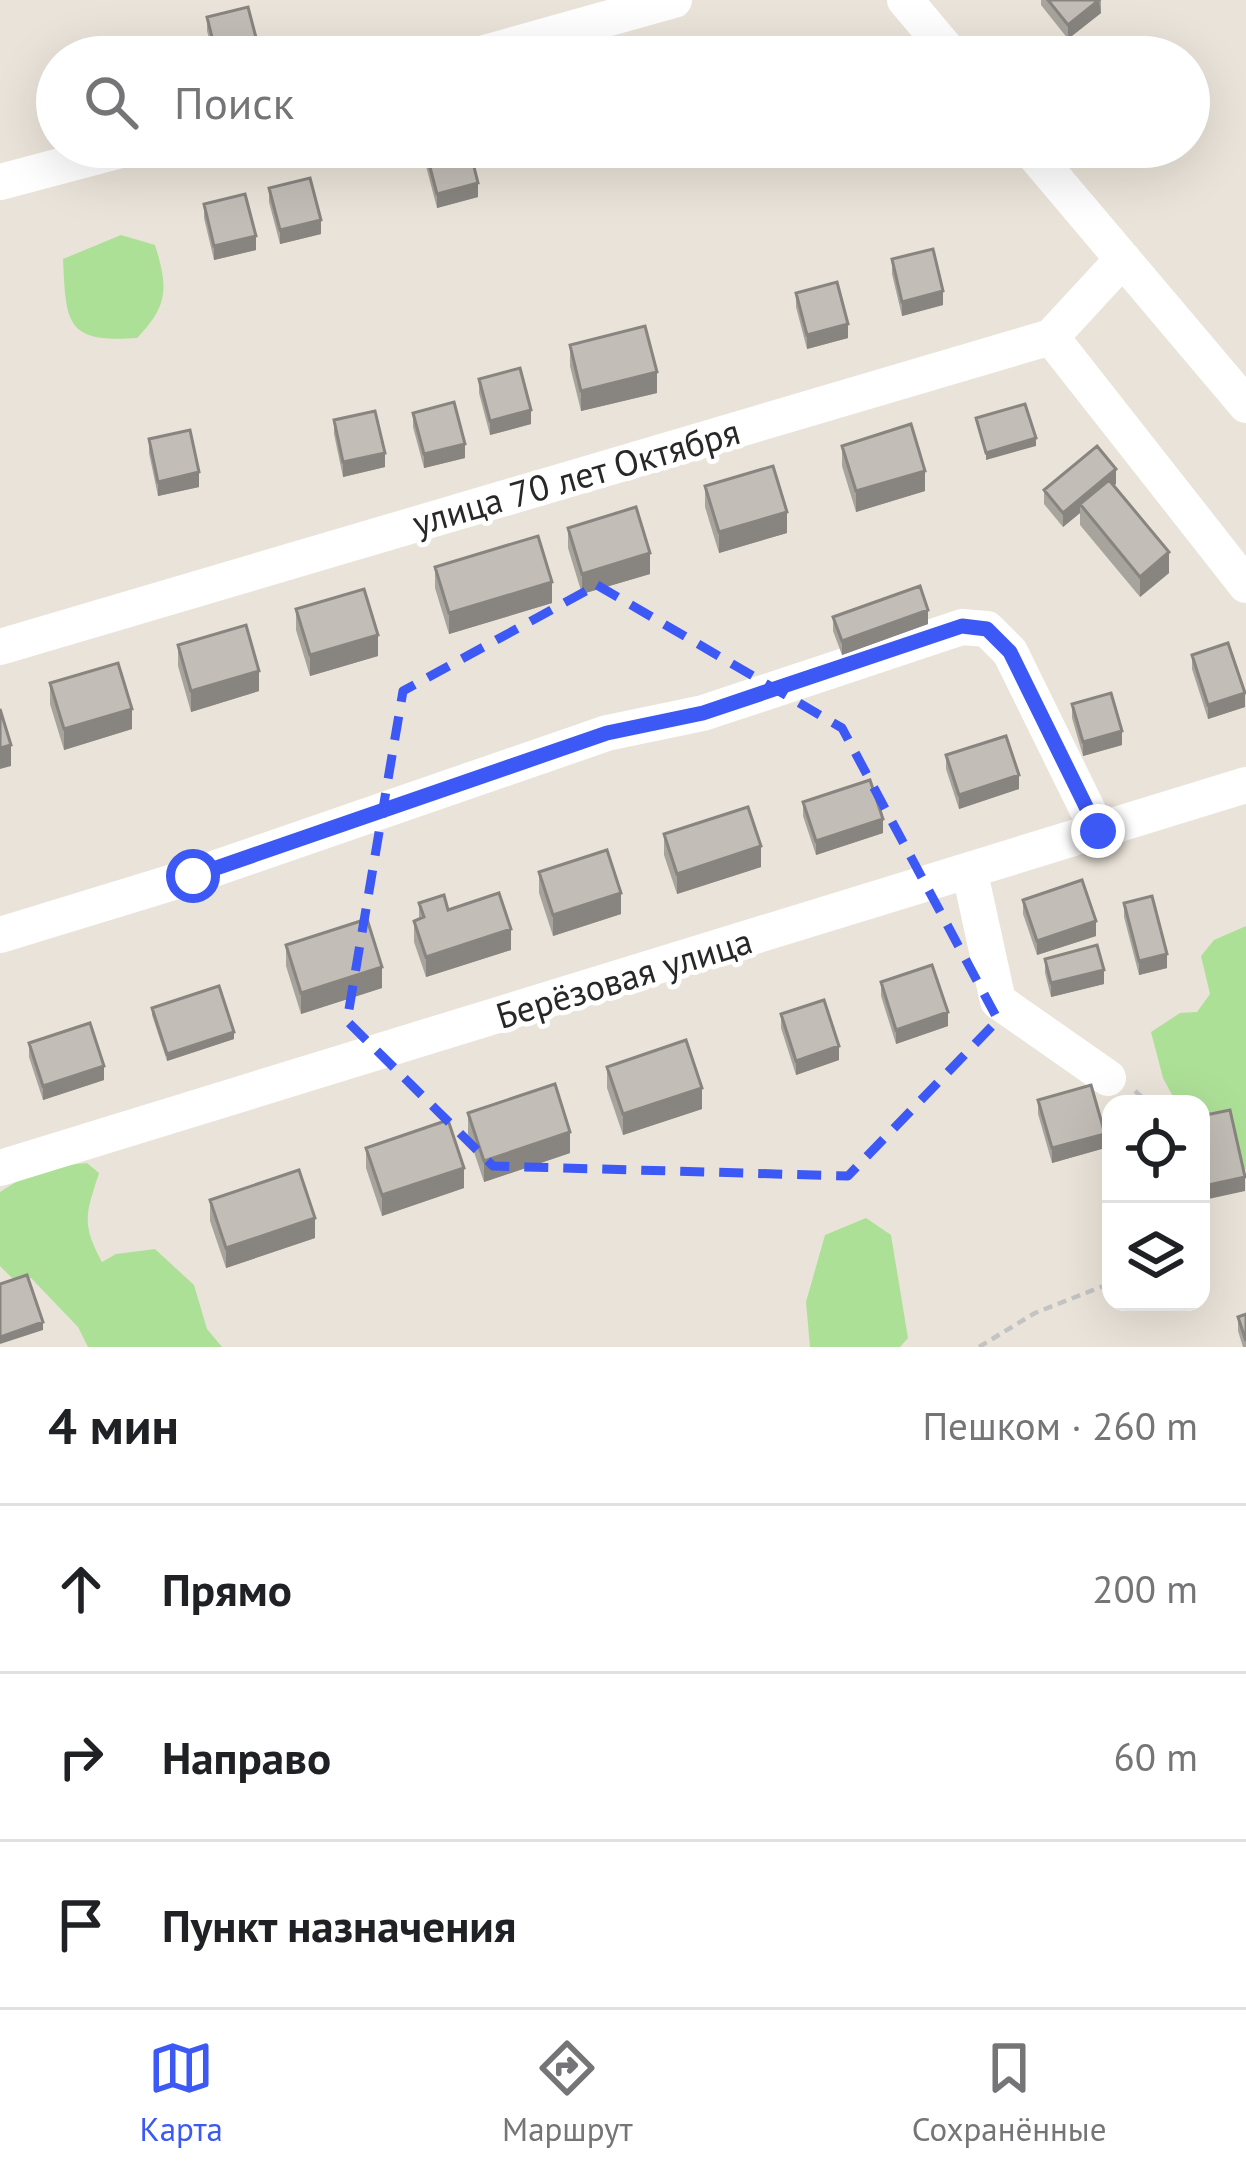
<!DOCTYPE html>
<html lang="ru">
<head>
<meta charset="utf-8">
<style>
	:root { --surface:#fff; --page:#f2f2f2; --text:#202124; --muted:#757577; --line:#e0e0e0; --accent:#3c58f5 }
	body { margin:0; font-family:"PT Sans",sans-serif; background:var(--page); color:var(--text) }
	.controls { position:absolute; right:36px; bottom:36px; display:grid; overflow:hidden; border-radius:24px; box-shadow:0 12px 48px #0002 }
	.controls button { width:108px; height:108px; display:grid; place-items:center; padding:0; border:0; border-bottom:3px solid var(--line); background:var(--surface); color:var(--text); font:60px sans-serif }
	.stop { position:absolute; width:36px; height:36px; margin:-27px; border:9px solid #3c58f5; border-radius:50%; background:#fff }
	.stop.end { background:#3c58f5; border-color:#fff; box-shadow:0 3px 12px #0008 }
	.list { margin:0; padding:0; list-style:none }
	h2 { display:flex; justify-content:space-between; align-items:center; height:156px; margin:0; padding:0 48px; font-size:51px }
	h2 small { font-size:39px; font-weight:400; color:var(--muted) }
	.list li { display:grid; grid-template-columns:78px 1fr auto; gap:36px; align-items:center; box-sizing:border-box; height:168px; padding:0 48px; border-top:3px solid var(--line) }
	.list b { display:block; font-size:45px; white-space:nowrap }
	.list em { font-size:39px; font-style:normal; color:var(--muted) }
	.icon { flex:none; width:66px; height:66px; fill:none; stroke:currentColor; stroke-width:2; stroke-linecap:round; stroke-linejoin:round }
	.map { position:relative; flex:none; width:1246px; height:1347px; overflow:hidden }
	.search { position:absolute; background:var(--surface); box-shadow:0 12px 48px #0002; left:36px; right:36px; top:36px; height:132px; display:flex; align-items:center; gap:30px; box-sizing:border-box; padding:0 42px; border-radius:66px; color:var(--muted); font-size:45px }
	.sheet { height:660px; background:var(--surface) }
	nav { display:flex; justify-content:space-around; align-items:center; box-sizing:border-box; height:168px; border-top:3px solid var(--line); background:var(--surface); font-size:33px; color:var(--muted) }
	nav a { display:grid; justify-items:center; gap:6px }
	nav .on { color:var(--accent) }
	.map>svg:first-child { display:block }
</style>
</head>
<body>
<div class="map">
<svg width="1246" height="1347" viewBox="0 0 1246 1347">
	<rect width="100%" height="100%" fill="#eae3d9"/>
	<!-- green -->
	<path fill="#ade097" d="M121,235L155,245C168,287 169,305 137,338C66,343 66,324 63,259Z
		M1246,926V1170L1201,1119V1104H1177L1163,1078L1151,1032L1180,1013L1197,1012L1210,994L1201,956L1214,940Z
		M87,1163L99,1173C87,1212 80,1222 102,1262L116,1254L155,1249L194,1285L207,1329L222,1347H88L78,1327L31,1278H12L0,1266V1192L38,1168Z
		M866,1218L891,1235L908,1338L900,1347H810L806,1302L825,1235Z"/>
	<g fill="none" stroke-linecap="round" stroke-linejoin="round">
		<!-- path -->
		<path stroke="#c3c3c3" stroke-width="4.5" stroke-dasharray="9 6" stroke-linecap="butt" d="M1135,1091L1150,1104
			M979,1347L1035,1313L1111,1283"/>
		<!-- minor -->
		<path stroke="#fff" stroke-width="36" d="M905,0L953,57
			M470,57L674,0
			M1028,147L1246,405
			M0,182L132,147
			M1051,337L1246,585
			M0,647L1051,337L1123,259
			M970,873L998,1001L1108,1078
			M0,935L193,876L607,733L703,713L962,627L987,629L1010,652L1098,831
			M0,1168L1246,785"/>
	</g>
	<!-- wall -->
	<path fill="#a7a39d" d="M1041,0H1101V13L1068,39L1041,5Z
		M207,17L259,57H214L207,31Z
		M426,152L478,197L437,208L426,166Z
		M269,188L321,234L280,244L269,202Z
		M204,204L256,250L214,260L204,218Z
		M892,259L943,305L902,316L892,274Z
		M796,293L848,338L807,349L796,307Z
		M570,345L657,393L581,411L570,366Z
		M479,379L531,424L490,435L479,393Z
		M413,413L465,458L424,468L413,427Z
		M334,420L385,467L343,477L334,434Z
		M149,439L199,487L158,496L149,453Z
		M842,446L925,491L856,512L842,466Z
		M1116,484L1114,485L1169,573L1140,597L1080,525V513L1063,527L1044,504V490Z
		M705,486L787,533L719,553L705,507Z
		M568,528L650,574L582,594L568,548Z
		M435,567L552,603L449,634L435,588Z
		M296,609L378,656L310,676L296,630Z
		M833,617L928,624L842,655L833,631Z
		M178,645L259,691L191,712L178,666Z
		M1192,655L1245,707L1208,719L1192,669Z
		M50,683L132,729L64,750L50,704Z
		M1072,704L1122,745L1083,756L1072,718Z
		M946,755L1019,789L959,809L946,769Z
		M803,802L883,833L816,855L803,816Z
		M664,834L761,867L677,894L664,855Z
		M539,872L621,914L553,936L539,893Z
		M1023,900L1096,936L1037,955L1023,914Z
		M419,903L448,910L511,950L426,977L414,942V921L419,919Z
		M1124,903L1167,968L1139,975L1124,917Z
		M286,945L382,988L301,1014L286,966Z
		M1045,959L1104,984L1051,997L1045,973Z
		M881,982L948,1026L896,1044L881,996Z
		M152,1008L234,1039L167,1061L152,1015Z
		M781,1014L839,1060L796,1075L781,1028Z
		M29,1043L104,1080L43,1100L29,1057Z
		M607,1067L702,1109L623,1135L607,1088Z
		M1038,1100L1105,1148L1052,1163L1038,1114Z
		M468,1113L570,1153L484,1182L468,1134Z
		M366,1148L464,1188L382,1216L366,1168Z
		M210,1200L315,1238L226,1268L210,1221Z
		M1246,1314V1347H1243L1238,1331V1317Z"/>
	<!-- shaded-wall -->
	<path fill="#88847f" d="M1099,0L1101,13L1068,39V25Z
		M259,49V57H227Z
		M478,183V197L437,208V194Z
		M321,220V234L280,244V230Z
		M256,236V250L214,260V246Z
		M943,291V305L902,316V302Z
		M848,324V338L807,349V335Z
		M657,372V393L581,411V391Z
		M531,410V424L490,435V421Z
		M1036,438V446L986,460V453Z
		M465,444V458L424,468V454Z
		M385,453V467L343,477V462Z
		M1116,469V484L1084,510L1080,504V513L1063,527V513Z
		M925,471V491L856,512V491Z
		M199,472V487L158,496V482Z
		M787,512V533L719,553V532Z
		M1169,552V573L1140,597V577Z
		M650,553V574L582,594V574Z
		M552,582V603L449,634V613Z
		M928,610V624L842,655V641Z
		M378,635V656L310,676V655Z
		M259,671V691L191,712V691Z
		M1245,693V707L1208,719V705Z
		M132,709V729L64,750V729Z
		M1122,731V745L1083,756V742Z
		M11,745V766L0,769V748Z
		M1019,775V789L959,809V795Z
		M883,819V833L816,855V841Z
		M761,846V867L677,894V874Z
		M621,893V914L553,936V915Z
		M1096,921V936L1037,955V941Z
		M511,929V950L426,977V957Z
		M1167,954V968L1139,975V961Z
		M382,967V988L301,1014V993Z
		M1104,970V984L1051,997V983Z
		M948,1012V1026L896,1044V1030Z
		M234,1032V1039L167,1061V1054Z
		M839,1046V1060L796,1075V1061Z
		M104,1066V1080L43,1100V1086Z
		M702,1088V1109L623,1135V1114Z
		M570,1132V1153L484,1182V1161Z
		M1105,1134V1148L1052,1163V1148Z
		M464,1168V1188L382,1216V1195Z
		M1245,1177V1191L1204,1200V1186Z
		M315,1218V1238L226,1268V1248Z
		M43,1322V1330L0,1344V1337Z"/>
	<!-- building -->
	<path fill="#c2bdb6" stroke="#88847f" stroke-width="3" d="M1048,0H1099L1068,25Z
		M248,7L259,49L227,57H217L207,17Z
		M445,147H469L478,183L437,194L426,152Z
		M310,178L321,220L280,230L269,188Z
		M245,194L256,236L214,246L204,204Z
		M933,249L943,291L902,302L892,259Z
		M837,282L848,324L807,335L796,293Z
		M645,326L657,372L581,391L570,345Z
		M520,368L531,410L490,421L479,379Z
		M454,402L465,444L424,454L413,413Z
		M1025,404L1036,438L986,453L976,418Z
		M375,411L385,453L343,462L334,420Z
		M911,424L925,471L856,491L842,446Z
		M190,430L199,472L158,482L149,439Z
		M1097,446L1116,469L1063,513L1044,490Z
		M773,466L787,512L719,532L705,486Z
		M1109,480L1169,552L1140,577L1080,504Z
		M636,507L650,553L582,574L568,528Z
		M538,536L552,582L449,613L435,567Z
		M920,586L928,610L842,641L833,617Z
		M364,589L378,635L310,655L296,609Z
		M246,625L259,671L191,691L178,645Z
		M1228,643L1245,693L1208,705L1192,655Z
		M118,663L132,709L64,729L50,683Z
		M1111,693L1122,731L1083,742L1072,704Z
		M0,709L11,745L0,748Z
		M1006,736L1019,775L959,795L946,755Z
		M870,780L883,819L816,841L803,802Z
		M748,807L761,846L677,874L664,834Z
		M607,850L621,893L553,915L539,872Z
		M1082,880L1096,921L1037,941L1023,900Z
		M499,893L511,929L426,957L414,921L424,917L419,903L444,895L448,910Z
		M1152,896L1167,954L1139,961L1124,903Z
		M367,919L382,967L301,993L286,945Z
		M1097,945L1104,970L1051,983L1045,959Z
		M932,965L948,1012L896,1030L881,982Z
		M219,986L234,1032L167,1054L152,1008Z
		M824,1000L839,1046L796,1061L781,1014Z
		M90,1023L104,1066L43,1086L29,1043Z
		M686,1040L702,1088L623,1114L607,1067Z
		M555,1084L570,1132L484,1161L468,1113Z
		M1091,1085L1105,1134L1052,1148L1038,1100Z
		M1230,1110L1245,1177L1204,1186L1201,1175V1116Z
		M448,1120L464,1168L382,1195L366,1148Z
		M299,1170L315,1218L226,1248L210,1200Z
		M27,1275L43,1322L0,1337V1284Z
		M1246,1314V1341L1238,1317Z"/>
	<g fill="none" stroke-linecap="round" stroke-linejoin="round">
		<!-- route -->
		<path stroke="#3c58f5" stroke-width="15" d="M193,876L607,733L703,713L962,626L987,629L1010,652L1098,831"/>
	</g>
	<!-- marked area -->
	<path fill="none" stroke="#3c58f5" stroke-width="9" stroke-dasharray="24 15" stroke-linejoin="round" d="M597,585L842,728L998,1020L848,1176L493,1166L347,1021L403,691Z"/>
	<g text-anchor="middle" stroke-width="10" stroke-linejoin="round" paint-order="stroke">
		<!-- street labels -->
		<g font-size="36" fill="#282828" stroke="#fff">
			<text transform="translate(576 477) rotate(-16)" y="13">улица 70 лет Октября</text>
			<text transform="translate(624 978) rotate(-17)" y="13">Берёзовая улица</text>
		</g>
	</g>
</svg>
<div class="controls">
<button><svg class="icon" aria-label="locate" viewBox="0 0 24 24"><circle cx="12" cy="12" r="6"/><path d="M12 2v4M12 18v4M2 12h4M18 12h4"/></svg></button>
<button><svg class="icon" aria-label="layers" viewBox="0 0 24 24"><path d="M12 4l9 5-9 5-9-5zM3 14l9 5 9-5"/></svg></button>
</div>
<div class="stop" style="left:193px;top:876px"></div>
<div class="stop end" style="left:1098px;top:831px"></div>
<div class="search"><svg class="icon" aria-label="search" viewBox="0 0 24 24"><circle cx="10" cy="10" r="6"/><path d="M15 15l6 6"/></svg>Поиск</div>
</div>
<section class="sheet">
<h2>4 мин<small>Пешком · 260 m</small></h2>
<ul class="list">
<li><svg class="icon" aria-label="ahead" viewBox="0 0 24 24"><path d="M12 20V5M6 11l6-6 6 6"/></svg><div><b>Прямо</b></div><em>200 m</em></li>
<li><svg class="icon" aria-label="right" viewBox="0 0 24 24"><path d="M7 20v-9h11M14 6l5 5-5 5"/></svg><div><b>Направо</b></div><em>60 m</em></li>
<li><svg class="icon" aria-label="arrive" viewBox="0 0 24 24"><path d="M6 21V4h12l-3 4 3 4H6"/></svg><div><b>Пункт назначения</b></div></li>
</ul>
</section>
<nav>
<a class="on"><svg class="icon" aria-label="map" viewBox="0 0 24 24"><path d="M3 6l6-2 6 2 6-2v14l-6 2-6-2-6 2zM9 4v14M15 6v14"/></svg>Карта</a>
<a><svg class="icon" aria-label="directions" viewBox="0 0 24 24"><path d="M12 3l9 9-9 9-9-9zM9 14v-3h6M13 9l2 2-2 2"/></svg>Маршрут</a>
<a><svg class="icon" aria-label="saved" viewBox="0 0 24 24"><path d="M7 4h10v16l-5-4-5 4z"/></svg>Сохранённые</a>
</nav>
</body>
</html>
